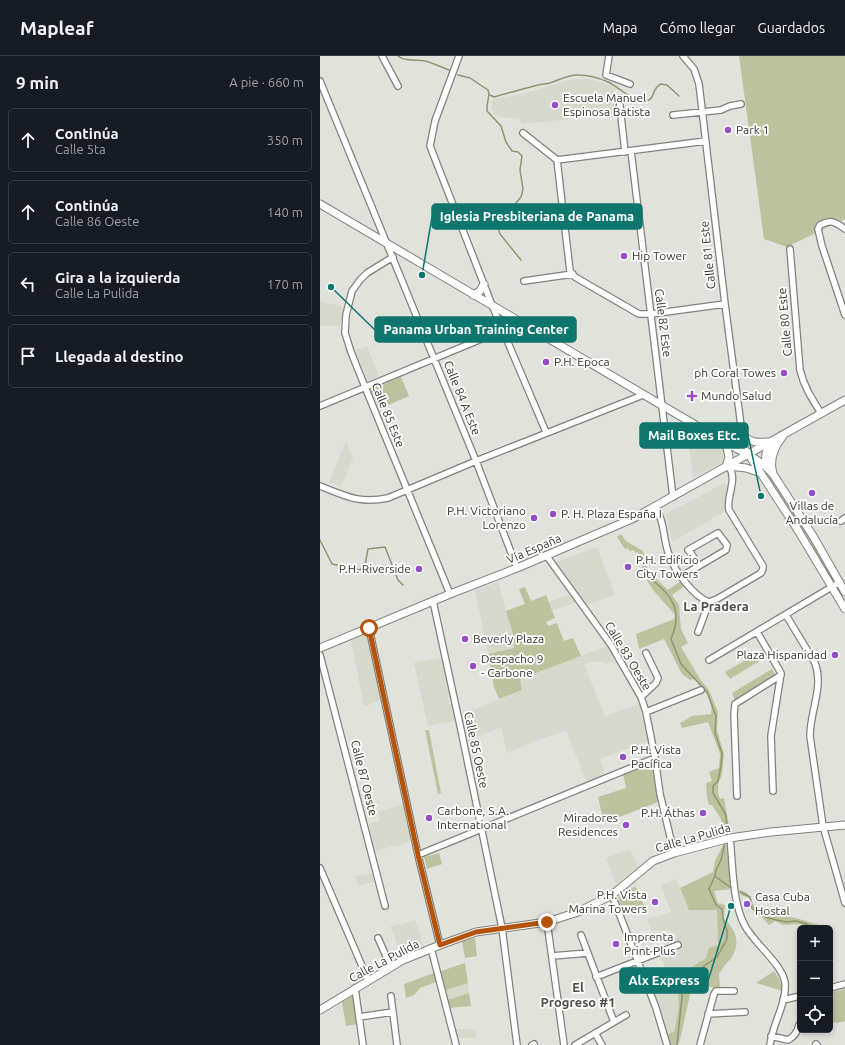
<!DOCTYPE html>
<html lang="es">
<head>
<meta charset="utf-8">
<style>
	:root { --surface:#171b24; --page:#20242c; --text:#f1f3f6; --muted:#9ea1a6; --line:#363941 }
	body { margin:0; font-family:Ubuntu,sans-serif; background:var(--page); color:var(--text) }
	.controls { position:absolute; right:12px; bottom:12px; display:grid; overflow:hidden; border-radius:6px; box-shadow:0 2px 6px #0003 }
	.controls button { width:36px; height:36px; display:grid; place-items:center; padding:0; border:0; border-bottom:1px solid var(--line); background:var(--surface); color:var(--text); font:20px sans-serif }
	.stop { position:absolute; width:12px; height:12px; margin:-9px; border:3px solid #b45309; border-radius:50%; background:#fff }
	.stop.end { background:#b45309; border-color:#fff; box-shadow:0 1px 4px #0008 }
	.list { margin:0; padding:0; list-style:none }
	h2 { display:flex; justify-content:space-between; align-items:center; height:52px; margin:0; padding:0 16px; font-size:17px }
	h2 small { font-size:13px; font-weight:400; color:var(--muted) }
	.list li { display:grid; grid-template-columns:26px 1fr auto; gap:12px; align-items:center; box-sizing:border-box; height:64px; margin:0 8px 8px; padding:0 8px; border:1px solid var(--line); border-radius:6px }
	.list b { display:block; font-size:15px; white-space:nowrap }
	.list p { margin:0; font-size:13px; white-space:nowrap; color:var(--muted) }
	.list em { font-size:13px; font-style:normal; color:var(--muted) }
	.icon { flex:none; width:22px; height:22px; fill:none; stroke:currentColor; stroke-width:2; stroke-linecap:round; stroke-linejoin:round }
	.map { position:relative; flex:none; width:525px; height:989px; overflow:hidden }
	header { display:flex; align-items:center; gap:24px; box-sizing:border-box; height:56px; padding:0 20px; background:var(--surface); border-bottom:1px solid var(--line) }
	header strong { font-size:19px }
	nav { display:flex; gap:22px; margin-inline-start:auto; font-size:14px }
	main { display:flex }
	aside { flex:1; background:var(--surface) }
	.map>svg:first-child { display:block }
</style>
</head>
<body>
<header>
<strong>Mapleaf</strong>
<nav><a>Mapa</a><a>Cómo llegar</a><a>Guardados</a></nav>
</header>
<main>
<aside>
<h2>9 min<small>A pie · 660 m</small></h2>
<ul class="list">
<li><svg class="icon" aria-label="ahead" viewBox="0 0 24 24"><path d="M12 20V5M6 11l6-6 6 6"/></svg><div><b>Continúa</b><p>Calle 5ta</p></div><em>350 m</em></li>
<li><svg class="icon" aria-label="ahead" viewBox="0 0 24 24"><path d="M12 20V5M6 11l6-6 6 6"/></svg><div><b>Continúa</b><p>Calle 86 Oeste</p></div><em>140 m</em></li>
<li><svg class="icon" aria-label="left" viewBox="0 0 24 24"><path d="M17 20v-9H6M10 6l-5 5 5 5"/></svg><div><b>Gira a la izquierda</b><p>Calle La Pulida</p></div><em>170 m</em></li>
<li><svg class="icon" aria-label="arrive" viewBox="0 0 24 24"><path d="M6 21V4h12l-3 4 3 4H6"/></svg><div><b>Llegada al destino</b></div></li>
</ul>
</aside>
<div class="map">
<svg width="525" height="989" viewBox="0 0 525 989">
	<rect width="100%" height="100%" fill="#e1e2dc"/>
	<!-- built -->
	<path fill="#d6d8cb" d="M259,23H269L285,27L294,32L296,34L298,58L202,68L199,63L179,61L175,59L172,53V45L174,43L203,38L249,24Z
		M0,245L23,251L20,270H0Z
		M47,290L59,320L48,325L35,294Z
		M367,371L406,392L407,404L373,422Z
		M26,385L33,402L21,431L9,426Z
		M409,428V433L404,456L352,486L346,458L400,429Z
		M277,491L295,539L266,549L235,506Z
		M178,526L193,578L194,592L168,598L155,534Z
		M251,538L256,546L232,555L229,546Z
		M47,578L63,643L44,650L31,585Z
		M287,590L295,606L292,607L291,606L286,608L285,606H271L264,608L285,660L319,648L328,685L280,703L285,719L267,727L246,675L220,683L187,697L181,671L147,685L141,659L202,634L200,623Z
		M122,601L130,641L128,642L129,648H132L135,665L108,670L94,607Z
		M83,748L88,772L90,771L92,784L75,791L74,790L56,795L48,768L60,765L58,756Z
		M310,793L318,810L296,828L286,802Z
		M52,817L54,826L39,830L35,820Z
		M356,823L369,854H397L398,889L386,902L354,922L357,932L359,955L354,976L348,978L342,957L332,932L350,923L340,899L341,894L358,881L349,874L331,875L327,863L351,856L341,829Z
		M95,864L103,889L80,900L74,878L70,871Z
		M148,927L149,937L127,944L124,934Z
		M136,973H155L156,982H138Z"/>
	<!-- green -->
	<path fill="#bcc29d" d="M419,0H525V163L467,191L444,183Z
		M81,321L89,340L59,353L51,334Z
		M449,419H451L515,522L513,524H511L450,425Z
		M301,478L306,485L323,495L327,511L332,519L348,534L361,525L365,530L352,539L359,549L361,573L368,587L361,591L380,623L389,634L398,656L397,674L404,698L402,719L398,728V737L400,743L404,742L410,776L404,778L401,763L392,749H389L387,742L386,727L392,725L389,716L399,712L400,698L388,666L362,672L360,667L372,660L391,658C394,644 383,632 374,623L370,624L362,618L344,583L319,593L316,578L354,563L355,559L333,534L325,521L318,496L315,497L314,494L309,495L308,492L305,493L297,481Z
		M205,531L211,545L226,539L235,562L226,566L228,570L237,567L244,585L253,582L261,600L200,623L202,634L179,643L174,631L168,598L194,592L193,578L186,555L205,548L199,533Z
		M437,597L441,604L410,623L405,616Z
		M452,613L456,620L415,644L412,637Z
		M105,674H109L121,737L118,738Z
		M330,708L332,709L334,712L338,746L284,767L278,741L306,732L303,718Z
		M403,789H406L412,833L394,835L398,847L405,849L404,862C414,873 421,884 413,899C410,906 403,908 401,916L399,917L400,933L377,928L372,930L360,984L358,989H351L348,978L354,976C359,956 361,942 354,922L386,902L389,892L398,889L397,854H369L360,832L393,816L395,805Z
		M119,797L122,808L107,813L104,801Z
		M314,831L317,832L324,850L304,858L298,841Z
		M419,834C429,835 431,842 434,850L506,871V872H489L480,868L463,869L455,865L449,869C439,856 434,861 429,842L421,839Z
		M155,882L157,900L145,902L142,885Z
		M145,907L148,927L126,934L121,915Z
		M454,915L459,923L463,935L436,927Z
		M114,917L116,926L100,932L94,939L86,942L84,928Z
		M525,933V965L517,967L510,965V937Z
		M149,937L151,950L129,952L127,944Z
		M32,940L35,946L38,968L26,970L22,946Z"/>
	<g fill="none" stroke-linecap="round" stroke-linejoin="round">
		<!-- stream -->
		<path stroke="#8f956e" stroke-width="1.5" d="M78,0C84,6 97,3 105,5C113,7 121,11 129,14
			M138,19L150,22L168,34L169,38L167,50V55L181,70L186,86L192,95L198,96L202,100L200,114L203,133L201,141L191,153L179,162L178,172L180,178L201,204
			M170,39L174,41C188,37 203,33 218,29C222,28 226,28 230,27C240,24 248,18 259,19C269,19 279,22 288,26C299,31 317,50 329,44C335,41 332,32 341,28L347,29L359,40
			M0,484L12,508L40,514L45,509L48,493L65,491L78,524L83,529
			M331,523C353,540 363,555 351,583L361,608L387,636L396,660L395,677L402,697L401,710L398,725L393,730V737L406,759L407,773L406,780
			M396,821L410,831
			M420,836L430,841L432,852L436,856L448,862L466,866L476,865L484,867L494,872
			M357,989L362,941V929L367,922L397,901L407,883V874L403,863L402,853L396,849L389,833L395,820L396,814L401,804L405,786"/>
		<!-- minor casing -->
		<g stroke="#80817c" stroke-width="8">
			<path id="minor" d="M62,0L78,30
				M139,0L115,65L110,90L172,249L226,376
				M289,0L286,19L310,28
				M363,0L374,13L379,28L405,248L422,377L423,389L429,399
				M0,25L156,405L197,512
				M299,42L305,96
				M353,59L401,54L410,50L421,48
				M203,77L237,104
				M311,95L353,441
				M237,104L250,215L255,221L319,258H331L405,248
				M237,104L386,85
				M525,173C515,166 512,163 500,169L498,173L502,190L525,259
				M470,193L480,314C484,331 492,343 501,357
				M73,201L47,217L40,224L32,235L26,259L25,277L31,296L45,331L130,538
				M204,225L253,218
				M0,350L183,274
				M0,430C26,440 39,448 68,442L156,405L323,339
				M335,451C345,465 343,484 349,499C354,514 374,541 389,546
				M521,465L525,462
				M226,499L291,589L321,641L326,656L335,702L340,738L354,797
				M362,520L406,494L407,489L398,477L368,494L371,497L379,510
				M113,545L141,674L182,872L197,989
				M389,546L397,543L441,517L443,513V510L409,454C406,439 418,425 409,410
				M466,559L495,607C504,631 490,655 490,680L503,770L525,847
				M49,572L98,799L120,889
				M378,576L389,546
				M437,576L461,617L451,680L453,735
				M0,599L65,850
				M389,604L520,526
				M321,641L336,627L338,622L326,597
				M326,656L381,634
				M417,740L414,658L415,648L461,619
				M410,782C413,809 412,846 425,870C434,887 463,909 465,927C467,947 452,969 450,989
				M98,799L335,702
				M0,812L48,924
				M292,839L336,952L347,989
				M227,866L244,989
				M261,879L294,966
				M58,882L71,911
				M111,892L136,989
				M232,900L268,897
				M276,921L358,889
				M35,932L43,989
				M510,932L525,928
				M71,940L77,989
				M463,944L480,940
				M388,958L425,956
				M39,961L73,956
				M275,977L282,989
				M451,980L468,984C475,980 477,976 479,969
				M496,988L497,989
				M212,989L214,988
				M255,989L306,959
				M380,989L394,938L396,935H414"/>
		</g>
		<!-- major casing -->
		<g stroke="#80817c" stroke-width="9">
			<path id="major" d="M0,148L406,387L429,399L445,410L453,418L493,480L525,536
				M153,239L160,235L164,228
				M185,278L191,271L203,268
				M422,377C428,386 436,387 447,386
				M406,387L409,401L406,411
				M411,389L419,386L422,377
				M431,402L479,476L525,553
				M409,410L426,412L441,417
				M445,410L446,397L451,386
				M453,418C449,404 454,391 463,380
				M0,592L130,538L197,512L314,462L525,344
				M0,954L83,904L120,889L156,876L227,866L258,856L292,839L333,805L354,797L410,782L451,776L525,769"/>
		</g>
		<!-- minor -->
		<use href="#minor" stroke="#fff" stroke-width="5.5"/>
		<!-- major -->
		<use href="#major" stroke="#fff" stroke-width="7"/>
	</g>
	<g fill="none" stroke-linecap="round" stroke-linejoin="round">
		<!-- route -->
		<path stroke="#b45309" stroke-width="5" d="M49,572L98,799L120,889L156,876L227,866"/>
	</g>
	<!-- markers -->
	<g fill="#9350c5" stroke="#fffffe" stroke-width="1.5">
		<circle cx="235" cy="49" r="4"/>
		<circle cx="408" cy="74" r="4"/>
		<circle cx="304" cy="200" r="4"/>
		<circle cx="226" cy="306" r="4"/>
		<circle cx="464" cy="317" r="4"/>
		<path d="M370 334h4v4h4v4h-4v4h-4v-4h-4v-4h4z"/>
		<circle cx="492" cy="437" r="4"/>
		<circle cx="233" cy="458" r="4"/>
		<circle cx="214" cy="462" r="4"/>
		<circle cx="308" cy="511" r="4"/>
		<circle cx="99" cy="513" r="4"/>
		<circle cx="145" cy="583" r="4"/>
		<circle cx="515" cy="599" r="4"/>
		<circle cx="153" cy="610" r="4"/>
		<circle cx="303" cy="701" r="4"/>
		<circle cx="383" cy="757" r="4"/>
		<circle cx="109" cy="762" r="4"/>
		<circle cx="306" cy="769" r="4"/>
		<circle cx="335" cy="846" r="4"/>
		<circle cx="427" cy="848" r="4"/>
		<circle cx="296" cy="888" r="4"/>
	</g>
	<g text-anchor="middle" stroke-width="3.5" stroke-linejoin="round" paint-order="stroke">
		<!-- poi labels -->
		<g font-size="12" fill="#343533" stroke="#fffffe" text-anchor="start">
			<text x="243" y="46">Escuela Manuel<tspan x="243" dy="14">Espinosa Batista</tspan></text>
			<text x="416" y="78">Park 1</text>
			<text x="312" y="204">Hip Tower</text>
			<text x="234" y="310">P.H. Epoca</text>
			<text x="456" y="321" text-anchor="end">ph Coral Towes</text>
			<text x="381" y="344">Mundo Salud</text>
			<text x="492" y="454" text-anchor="middle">Villas de<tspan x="492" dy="14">Andalucía</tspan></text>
			<text x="206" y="459" text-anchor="end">P.H. Victoriano<tspan x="206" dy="14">Lorenzo</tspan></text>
			<text x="241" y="462">P. H. Plaza España I</text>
			<text x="316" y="508">P.H. Edificio<tspan x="316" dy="14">City Towers</tspan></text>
			<text x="91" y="517" text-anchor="end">P.H. Riverside</text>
			<text x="153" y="587">Beverly Plaza</text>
			<text x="507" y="603" text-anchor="end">Plaza Hispanidad</text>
			<text x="161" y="607">Despacho 9<tspan x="161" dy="14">- Carbone</tspan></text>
			<text x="311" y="698">P.H. Vista<tspan x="311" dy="14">Pacífica</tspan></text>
			<text x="117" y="759">Carbone, S.A.<tspan x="117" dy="14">International</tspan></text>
			<text x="375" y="761" text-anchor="end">P.H. Áthas</text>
			<text x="298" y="766" text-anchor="end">Miradores<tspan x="298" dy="14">Residences</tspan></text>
			<text x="327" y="843" text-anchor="end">P.H. Vista<tspan x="327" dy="14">Marina Towers</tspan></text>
			<text x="435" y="845">Casa Cuba<tspan x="435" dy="14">Hostal</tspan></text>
			<text x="304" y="885">Imprenta<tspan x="304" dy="14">Print Plus</tspan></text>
		</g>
		<!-- street labels -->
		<g font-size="12" fill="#343533" stroke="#fffffe">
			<text transform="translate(388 199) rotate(-96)" y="4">Calle 81 Este</text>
			<text transform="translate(465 266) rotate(-95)" y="4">Calle 80 Este</text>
			<text transform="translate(343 267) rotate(83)" y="4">Calle 82 Este</text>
			<text transform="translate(142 342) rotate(68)" y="4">Calle 84 A Este</text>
			<text transform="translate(68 359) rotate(68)" y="4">Calle 85 Este</text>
			<text transform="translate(214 493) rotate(-23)" y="4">Vía España</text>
			<text transform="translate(308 600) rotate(59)" y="4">Calle 83 Oeste</text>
			<text transform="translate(156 694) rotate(78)" y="4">Calle 85 Oeste</text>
			<text transform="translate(44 722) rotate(76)" y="4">Calle 87 Oeste</text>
			<text transform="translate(373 782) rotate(-16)" y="4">Calle La Pulida</text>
			<text transform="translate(64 905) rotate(-28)" y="4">Calle La Pulida</text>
		</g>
		<!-- neighbourhood labels -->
		<g font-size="13" font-weight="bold" fill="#4d4e49" stroke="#fffffe">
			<text x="396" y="555">La Pradera</text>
			<text x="258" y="936">El<tspan x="258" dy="15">Progreso #1</tspan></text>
		</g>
	</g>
	<!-- callouts -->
	<path fill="none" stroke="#0f766e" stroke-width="1.5" d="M102 219L112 161M11 231L55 274M441 440L428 379M411 850L388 925"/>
	<g fill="#0f766e" stroke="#fffffe" stroke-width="1.5">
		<circle cx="102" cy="219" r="4"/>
		<circle cx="11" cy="231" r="4"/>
		<circle cx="441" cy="440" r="4"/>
		<circle cx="411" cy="850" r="4"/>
	</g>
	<g fill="#0f766e" stroke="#0f766e" stroke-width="1.5">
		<rect x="112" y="148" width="210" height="25" rx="4"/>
		<rect x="55" y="261" width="201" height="25" rx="4"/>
		<rect x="320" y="367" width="108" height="25" rx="4"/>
		<rect x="300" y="912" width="88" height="25" rx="4"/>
	</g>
	<g font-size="13" text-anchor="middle" font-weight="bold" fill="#fff">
		<text x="217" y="165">Iglesia Presbiteriana de Panama</text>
		<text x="156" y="278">Panama Urban Training Center</text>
		<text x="374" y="384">Mail Boxes Etc.</text>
		<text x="344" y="929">Alx Express</text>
	</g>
</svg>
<div class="controls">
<button>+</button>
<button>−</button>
<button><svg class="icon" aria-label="locate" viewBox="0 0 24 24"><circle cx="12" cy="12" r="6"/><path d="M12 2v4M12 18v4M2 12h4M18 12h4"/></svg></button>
</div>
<div class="stop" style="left:49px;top:572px"></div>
<div class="stop end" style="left:227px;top:866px"></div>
</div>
</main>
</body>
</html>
